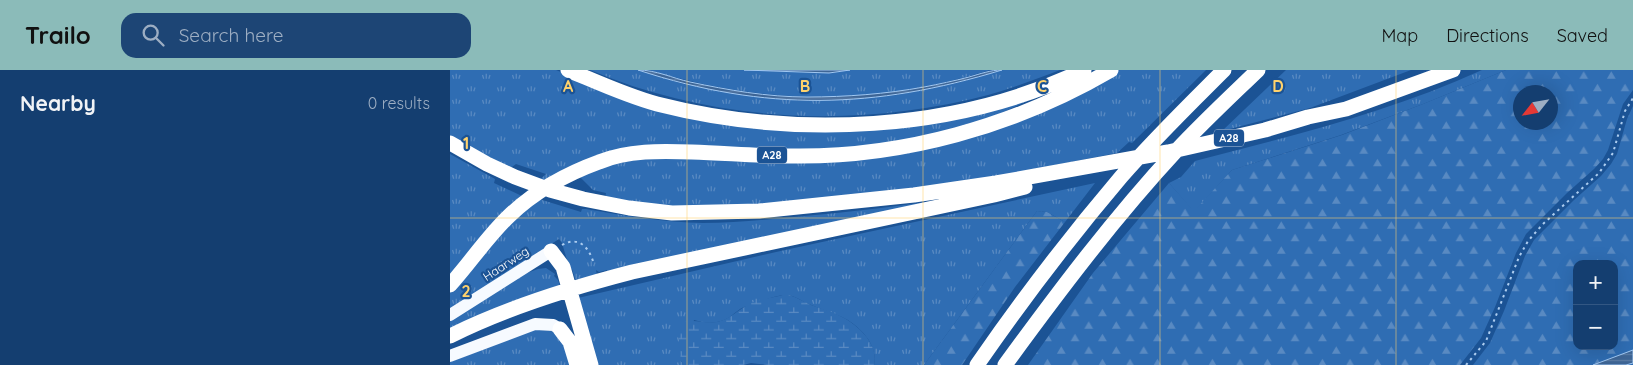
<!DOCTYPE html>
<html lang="en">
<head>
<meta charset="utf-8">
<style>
	:root { --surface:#143e70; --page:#1d4575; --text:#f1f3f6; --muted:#9daec3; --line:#335783; --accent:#8bbbb9 }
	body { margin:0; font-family:Quicksand,sans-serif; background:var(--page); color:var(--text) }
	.controls { position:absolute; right:15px; bottom:15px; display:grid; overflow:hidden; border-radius:10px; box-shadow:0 5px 20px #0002 }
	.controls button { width:45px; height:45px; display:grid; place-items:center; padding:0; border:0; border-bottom:1px solid var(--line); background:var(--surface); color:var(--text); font:25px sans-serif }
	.compass { position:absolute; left:1063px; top:15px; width:45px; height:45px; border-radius:50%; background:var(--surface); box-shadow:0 5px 20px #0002; rotate:239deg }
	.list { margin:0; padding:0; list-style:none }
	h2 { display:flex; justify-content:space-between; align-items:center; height:65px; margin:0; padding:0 20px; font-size:21px }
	h2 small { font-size:16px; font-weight:400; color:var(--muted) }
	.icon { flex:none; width:28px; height:28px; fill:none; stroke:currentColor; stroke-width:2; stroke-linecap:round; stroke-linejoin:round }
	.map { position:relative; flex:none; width:1183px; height:295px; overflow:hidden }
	header { display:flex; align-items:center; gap:30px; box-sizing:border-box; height:70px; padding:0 25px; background:var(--accent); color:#111 }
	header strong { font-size:24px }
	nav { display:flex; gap:28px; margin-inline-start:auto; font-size:18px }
	.search { width:350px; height:45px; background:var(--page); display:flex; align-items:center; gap:12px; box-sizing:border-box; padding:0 18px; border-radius:15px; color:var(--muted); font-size:19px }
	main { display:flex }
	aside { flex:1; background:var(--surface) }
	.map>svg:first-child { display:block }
</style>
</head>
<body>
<header>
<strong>Trailo</strong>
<div class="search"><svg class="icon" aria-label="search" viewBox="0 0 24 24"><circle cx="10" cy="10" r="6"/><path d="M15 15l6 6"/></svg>Search here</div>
<nav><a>Map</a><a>Directions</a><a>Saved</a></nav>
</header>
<main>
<aside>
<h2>Nearby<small>0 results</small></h2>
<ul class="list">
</ul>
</aside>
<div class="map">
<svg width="1183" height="295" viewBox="0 0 1183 295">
	<defs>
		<pattern id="grass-tufts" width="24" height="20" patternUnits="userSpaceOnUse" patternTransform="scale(1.25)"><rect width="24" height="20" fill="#2f6db3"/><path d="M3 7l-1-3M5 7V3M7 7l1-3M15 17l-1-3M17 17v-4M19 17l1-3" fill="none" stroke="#598ac2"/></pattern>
		<pattern id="forest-firs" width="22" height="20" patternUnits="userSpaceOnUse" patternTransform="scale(1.25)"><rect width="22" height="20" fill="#2f6db3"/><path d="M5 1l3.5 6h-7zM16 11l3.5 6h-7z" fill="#598ac2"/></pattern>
		<pattern id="wetland-marsh" width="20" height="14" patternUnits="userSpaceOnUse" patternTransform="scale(1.25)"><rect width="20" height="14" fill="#2f6db3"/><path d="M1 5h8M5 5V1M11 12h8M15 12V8" fill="none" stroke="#598ac2"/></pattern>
		<pattern id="water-rules" width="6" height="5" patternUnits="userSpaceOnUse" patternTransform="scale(1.25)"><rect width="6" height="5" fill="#3e6595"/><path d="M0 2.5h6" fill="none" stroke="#5b7ca5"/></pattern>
	</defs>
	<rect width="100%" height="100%" fill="#1b5395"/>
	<!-- grass -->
	<path fill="url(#grass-tufts)" d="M0,0H106L153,20L384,62L623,10L549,44L510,59L402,80L223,77L107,106L0,209V84L45,109L44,113L72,126L96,104L66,94L59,99L0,68Z
		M140,0H188L233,14L350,31L415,28L447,25L507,13L552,0H610C586,9 563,18 538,25C407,59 266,53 140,0Z
		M199,0H294L379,3L400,0H540C424,36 315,35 199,0Z
		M670,0H756L682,73L679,72L667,83L481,119L323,136L220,138L155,129L156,123L143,120L129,106L153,96L197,88H402L631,22Z
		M836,0H961L860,38L772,61Z
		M1032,0H1056L973,34L891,65L782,100L744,142L719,113L731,107L745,91C842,66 940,42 1032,0Z
		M645,113L615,152L597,142L587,141L474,295H424C429,275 409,255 392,247C381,242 370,239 359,234C351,231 344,224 334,225C323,226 305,233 294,237C289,239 285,243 281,246C270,254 257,254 244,250L231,291L234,295H146L128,228L335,180Z
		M514,127L157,203V200L149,202L146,200L147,206L126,212L122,199L120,200L112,173L109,169L0,239V223L35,179L50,162L89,129L131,142L132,139H136C175,146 214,152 253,153C283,153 314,150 344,147C401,142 457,135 514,127Z
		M96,198L105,204L104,206L108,210L110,216L0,261V250L74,204L88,199Z
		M83,260C88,260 94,260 100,261C112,264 118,284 122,295H0V292Z"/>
	<!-- forest -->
	<path fill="url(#forest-firs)" fill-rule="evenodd" d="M1056,0H1183V20L1173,34L1158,80L1153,89L1144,99L1117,123L1076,164L1066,183L1045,237L1031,268L1010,295H578L643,203L719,113L744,141L782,100L892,65L973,34ZM1100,22V52H1070V22Z
		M1183,36V295H1023L1040,273L1054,241L1075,186L1084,170L1124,130L1151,106L1161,94L1167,84L1177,49ZM1127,194H1164V276H1127Z
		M587,141L597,142L615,152L565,217L512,295H474Z"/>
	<!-- wetland -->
	<path fill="url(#wetland-marsh)" d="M336,224C347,227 352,231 361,235C372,239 384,242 394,248C410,257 429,275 424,295H318L301,293L293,295H234L231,291L228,262L235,252C246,249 255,254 267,252C279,250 289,239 301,233C312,228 325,228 336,224Z"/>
	<!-- water -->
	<path fill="url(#water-rules)" stroke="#a1c8f2" d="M188,0C206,0 222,8 240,12C278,20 317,27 357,27C396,27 436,24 474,17C489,14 504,11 519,7C530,4 540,0 552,0C424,39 316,42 188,0Z
		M294,0H400L379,3Z
		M1183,280V293L1176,295H1143Z"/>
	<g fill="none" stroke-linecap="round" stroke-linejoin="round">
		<!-- path -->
		<path stroke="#adcdf0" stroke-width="2" stroke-dasharray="2.5 4" stroke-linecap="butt" d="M112,175C128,166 138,176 143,191
			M1016,295L1036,271L1069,187L1078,171L1093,154L1149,103L1163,83L1175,41L1183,28"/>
		<!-- major -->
		<path stroke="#f6faff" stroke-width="12" d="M0,245L101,181
			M0,286L85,254L103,255L110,259"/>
		<!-- highway -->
		<path stroke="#fff" stroke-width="15" d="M118,0C147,12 177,26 207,34C345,69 505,62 634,0
			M0,73L37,94L65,107L100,120L133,129L179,138L222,143L309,141L464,125L546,113L718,82L815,60L858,47L896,39L1003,0
			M101,181L113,197L141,295
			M0,215C20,193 37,167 59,146C84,122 116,104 149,92C178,80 211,81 242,82C275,83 308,86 340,86C452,88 565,56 661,0
			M110,259L120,272L127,295
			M0,266C58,237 120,218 182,202L544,125L575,117
			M527,295C572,230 620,167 671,107C703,70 739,35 774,0
			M555,295C609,221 664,148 726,81C752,53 780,27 808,0"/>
	</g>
	<!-- grid -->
	<path fill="none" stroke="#ffd26c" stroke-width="1" stroke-opacity="0.55" d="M237,0V295M473,0V295M710,0V295M946,0V295M0,148H1183"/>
	<g text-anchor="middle" stroke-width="4.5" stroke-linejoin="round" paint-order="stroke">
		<!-- shield labels -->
		<g fill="#1b5395" stroke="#bbcbdf" stroke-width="1">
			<rect x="764" y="59.5" width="30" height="17" rx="4"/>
			<rect x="307" y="76.5" width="30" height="17" rx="4"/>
		</g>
		<g font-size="11" font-weight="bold" fill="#fff">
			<text x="779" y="72">A28</text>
			<text x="322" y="89">A28</text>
		</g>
		<!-- street labels -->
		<g font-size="12" fill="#fff" stroke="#1b5395">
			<text transform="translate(56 194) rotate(-33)" y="4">Haarweg</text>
		</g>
	</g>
	<g font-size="16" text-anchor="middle" font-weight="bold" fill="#ffd26c" stroke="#1b5395" stroke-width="4.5" stroke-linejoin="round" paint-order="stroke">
		<text x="118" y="22">A</text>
		<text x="355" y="22">B</text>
		<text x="592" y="22">C</text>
		<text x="828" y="22">D</text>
		<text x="16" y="79">1</text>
		<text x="16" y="227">2</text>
	</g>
</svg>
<div class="controls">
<button>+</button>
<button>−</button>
</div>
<svg class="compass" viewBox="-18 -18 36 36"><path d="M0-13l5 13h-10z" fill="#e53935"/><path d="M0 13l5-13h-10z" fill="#9daec3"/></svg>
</div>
</main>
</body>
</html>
